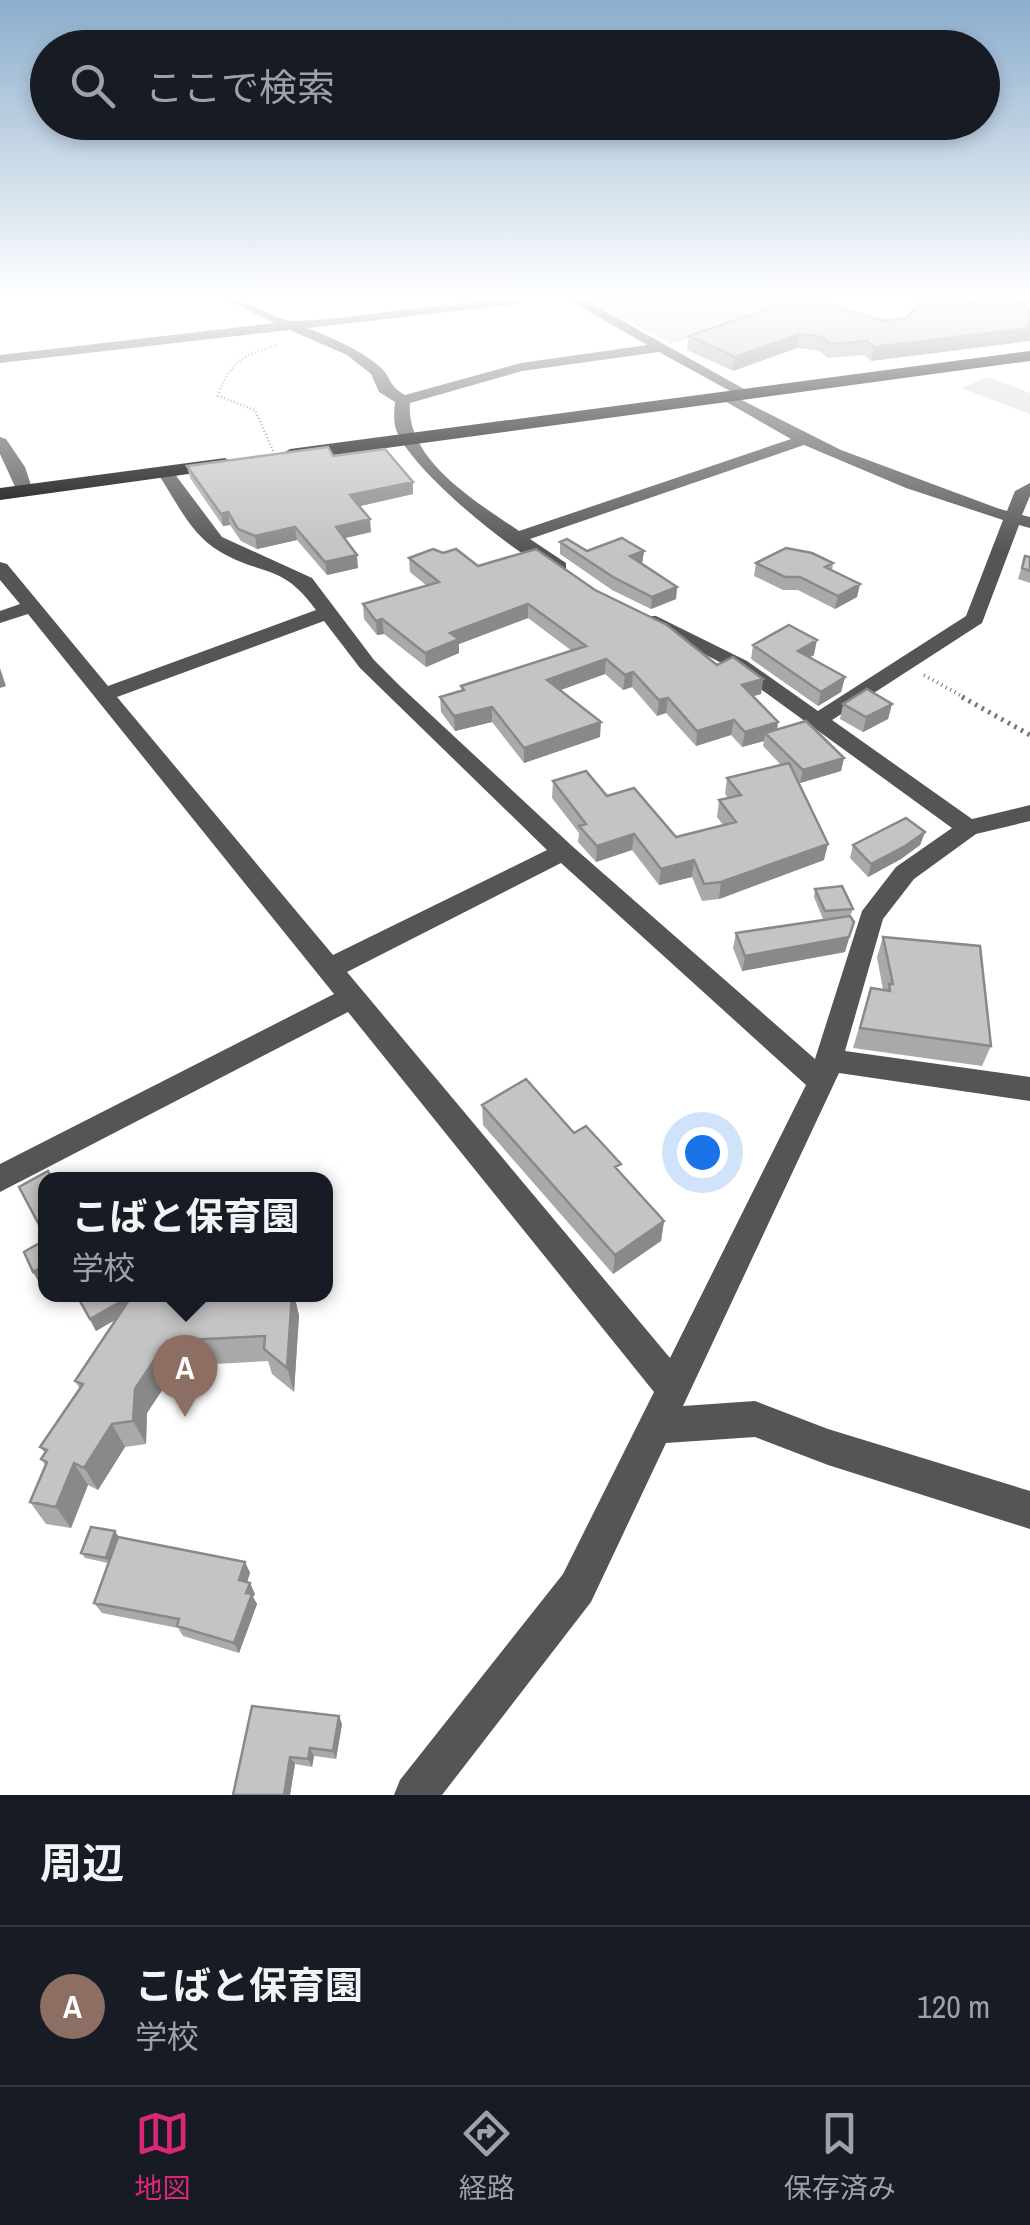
<!DOCTYPE html>
<html lang="ja">
<head>
<meta charset="utf-8">
<style>
	:root { --surface:#171b24; --page:#242831; --text:#f1f3f6; --muted:#9ea1a6; --line:#363941; --accent:#db2777 }
	body { margin:0; font-family:"Archivo Narrow","Noto Sans JP",sans-serif; background:var(--page); color:var(--text) }
	.you { position:absolute; left:702px; top:1152px; width:35px; height:35px; margin:-25px; border:8px solid #fff; border-radius:50%; background:#1a73e8; box-shadow:0 0 0 15px #1a73e833 }
	.badge { display:grid; place-items:center; width:65px; height:65px; border-radius:50%; background:var(--accent); color:#fff; font-size:32px; font-weight:700 }
	.pin { position:absolute; translate:-50% -82px; filter:drop-shadow(0 2px 5px #0008) }
	.pin::after { content:''; position:absolute; top:52px; width:35px; height:30px; background:inherit; clip-path:polygon(0 0,100% 0,50% 100%) }
	.popup { position:absolute; left:38px; top:1172px; width:295px; height:130px; box-sizing:border-box; display:grid; place-content:center; border-radius:20px; background:var(--surface); filter:drop-shadow(0 2px 8px #0005); font-size:32px; white-space:nowrap; color:var(--muted) }
	.popup b { font-size:38px; color:var(--text) }
	.popup::after { content:''; position:absolute; left:50%; top:100%; margin-left:-20px; border:20px solid transparent; border-top-color:var(--surface) }
	.list { margin:0; padding:0; list-style:none }
	h2 { display:flex; justify-content:space-between; align-items:center; height:130px; margin:0; padding:0 40px; font-size:42px }
	h2 small { font-size:32px; font-weight:400; color:var(--muted) }
	.list li { display:grid; grid-template-columns:65px 1fr auto; gap:30px; align-items:center; box-sizing:border-box; height:160px; padding:0 40px; border-top:2px solid var(--line) }
	.list b { display:block; font-size:38px; white-space:nowrap }
	.list p { margin:0; font-size:32px; white-space:nowrap; color:var(--muted) }
	.list em { font-size:32px; font-style:normal; color:var(--muted) }
	.icon { flex:none; width:55px; height:55px; fill:none; stroke:currentColor; stroke-width:2; stroke-linecap:round; stroke-linejoin:round }
	.map { position:relative; flex:none; width:1030px; height:1795px; overflow:hidden }
	.search { position:absolute; background:var(--surface); box-shadow:0 5px 15px #0003; left:30px; right:30px; top:30px; height:110px; display:flex; align-items:center; gap:25px; box-sizing:border-box; padding:0 35px; border-radius:55px; color:var(--muted); font-size:38px }
	.sheet { height:290px; background:var(--surface) }
	nav { display:flex; justify-content:space-around; align-items:center; box-sizing:border-box; height:140px; border-top:2px solid var(--line); background:var(--surface); font-size:28px; color:var(--muted) }
	nav a { display:grid; justify-items:center; gap:5px }
	nav .on { color:var(--accent) }
	.map>svg:first-child { display:block }
</style>
</head>
<body>
<div class="map">
<svg width="1030" height="1795" viewBox="0 0 1030 1795">
	<rect width="100%" height="100%" fill="#fff"/>
	<!-- green -->
	<path fill="#dcdcdc" d="M587,300H806L671,344Z
		M989,377L1030,393V414L961,388Z"/>
	<g fill="none" stroke-linecap="round" stroke-linejoin="round">
		<!-- path-far2 -->
		<path stroke="#777" stroke-width="2.5" stroke-dasharray="1 2.5" stroke-linecap="butt" d="M273,451L255,410L218,396C228,363 244,355 276,345"/>
		<!-- path-far1 -->
		<path stroke="#777" stroke-width="4" stroke-dasharray="1 4" stroke-linecap="butt" d="M924,675L967,699"/>
		<!-- path -->
		<path stroke="#777" stroke-width="5" stroke-dasharray="2.5 5" stroke-linecap="butt" d="M962,697L1030,735"/>
		<!-- minor -->
		<path fill="#555" fill-rule="evenodd" d="M226,300C252,300 274,322 299,321C374,317 447,300 522,300L516,304L308,328C333,339 358,348 379,366C392,377 387,385 405,395L521,363L647,345L569,300H585L753,394L741,397L659,352L522,371L410,403C405,460 478,503 519,531L791,439L721,399V393L726,392L841,450L997,508L1007,511L1015,491L1030,483V496L1022,515L1030,517V528L1019,525L982,623L832,720L972,819L1030,805V821L976,834L914,879L883,919L845,1051L1030,1077V1101L839,1073L683,1406L755,1401L828,1429L1030,1491V1529L828,1465L755,1437L666,1443L591,1602L442,1795H394L400,1780L563,1574L654,1392L348,1012L0,1192V1164L334,994L28,614L0,623V611L20,604L0,580V562L7,564L108,686L316,610C280,561 264,578 219,551C190,534 175,499 157,472L171,469L222,537L312,578L374,660L401,687L572,846L815,1059L862,911L896,867L952,828L733,669L639,620L642,616H656L747,661L818,711L966,616L1003,520L906,488L804,445L530,539L566,563V571L559,573C520,561 412,470 397,432C393,422 394,412 395,402L379,392L371,374L347,355L290,330L0,363V355L275,323ZM324,621L360,668L547,850L333,955L117,697ZM561,863L806,1085L670,1358L347,972Z
			M1018,300H1030V304L1018,309L1030,313V321L998,310Z
			M0,437L6,439L25,467L33,491L31,495L17,491L0,454Z"/>
		<!-- highway -->
		<path fill="#000" fill-rule="evenodd" d="M1030,351V361L290,461L280,455L290,449Z
			M225,458L235,464L232,468L0,500V488Z"/>
	</g>
	<!-- wall -->
	<path fill="#a9a9a9" d="M972,303L1029,309L1030,304V341L871,361L864,355L828,358L819,351L797,348L733,371L687,350L689,336L883,321L906,318Z
		M333,456L413,494L359,506L371,532L344,538L358,568L327,575L297,540L257,549L241,541L230,525L223,526L190,478L187,466Z
		M560,542L587,551H644L642,564L677,587L676,599L651,609L612,590L560,554Z
		M1025,556L1030,557V583L1018,579Z
		M409,558L478,566L595,590L717,665L763,679L761,694L753,696L778,722L777,729L844,758L841,771L800,783L798,781L824,860L719,899L702,901L692,877L659,885L632,850L596,862L578,842L579,833L552,798L553,781L607,796L676,837L723,825L717,817L719,800L728,798L725,794L727,778L781,765L763,746L764,741L742,747L731,735L696,746L666,713L657,716L632,687L623,690L605,674L560,690L600,737L524,763L492,722L455,731L441,712L440,697L461,691V686L572,651L528,618L459,644V653L426,667L384,634L377,635L364,619L363,604L427,586L410,572Z
		M756,563H833L832,571L860,584L857,597L835,609L798,590H783L754,576Z
		M753,645L814,655L809,657L845,677L841,692L818,706L751,659Z
		M843,704H892L888,719L863,732L840,719Z
		M925,832L920,845L901,859L868,877L850,858L853,845Z
		M815,889L853,909L850,916L845,952L742,971L733,948L736,933L842,917L823,919L814,897Z
		M883,937L991,1046L982,1066L853,1048L871,988L883,990L877,957Z
		M482,1105L574,1133L620,1173L664,1221L661,1241L613,1274L483,1125Z
		M76,1294L127,1304L133,1294H294L299,1316L294,1392L272,1374L268,1361L178,1366L147,1413L146,1444L125,1447L98,1490L88,1485L71,1528L46,1524L30,1502L46,1466L41,1459L45,1453L40,1447L80,1389L75,1381L117,1319L96,1331Z
		M118,1537L245,1562L250,1573L247,1583L255,1594L253,1597L257,1604L239,1653L183,1636L178,1628L102,1613L94,1603L108,1563L85,1558L81,1553Z
		M252,1706L342,1724L336,1759L314,1756L312,1767L295,1764L290,1795H233Z"/>
	<!-- shaded-wall -->
	<path fill="#898989" d="M1030,328V341L871,361L874,347Z
		M799,334L797,348L733,371L735,357Z
		M413,482V494L352,508L350,495Z
		M228,512L230,525L223,526L221,514Z
		M370,519L371,532L337,540L336,527Z
		M295,527L297,540L257,549L255,536Z
		M644,551L642,563L629,569L630,556Z
		M357,555L358,568L327,575L325,562Z
		M860,584L857,597L835,609L838,596Z
		M677,587L676,599L651,609L652,597Z
		M528,604V618L459,644V653L426,667L425,653L450,633Z
		M382,619L384,634L377,635L376,621Z
		M817,640L814,655L795,666L798,651Z
		M606,659L605,674L547,695V680Z
		M0,668L6,686L0,688Z
		M633,672L632,687L623,690L625,675Z
		M845,677L841,692L818,706L821,692Z
		M763,679L761,694L740,700L742,685Z
		M668,698L666,713L657,716L659,700Z
		M892,704L888,719L863,732L866,717Z
		M492,707V722L455,731L454,716Z
		M734,720L731,735L696,746L697,731Z
		M601,722L600,737L524,763V748Z
		M778,722L776,737L765,733L764,741L742,747L745,732Z
		M844,758L841,771L800,783L803,770Z
		M925,832L920,845L901,859L868,877L871,864Z
		M634,834L632,850L596,862L597,846Z
		M828,844L824,860L719,899L721,882Z
		M694,860L692,877L659,885L661,869Z
		M854,922L845,952L742,971L745,956Z
		M664,1221L661,1241L613,1274L615,1255Z
		M45,1265V1281L40,1284L33,1272Z
		M292,1294H294L299,1316L294,1392L287,1368Z
		M125,1299L130,1311L96,1331L90,1319Z
		M167,1341L178,1366L147,1413L146,1444L133,1421L135,1389Z
		M112,1424L125,1447L98,1490L84,1468Z
		M74,1463L88,1485L71,1528L56,1507Z
		M115,1531L119,1537L110,1563L106,1558Z
		M245,1562L250,1573L244,1591L239,1580Z
		M250,1583L255,1594L253,1597L257,1604L239,1653L234,1643Z
		M339,1716L342,1724L336,1759L333,1751Z
		M310,1748L314,1756L312,1767L308,1759Z
		M290,1757L295,1764L290,1795H284Z"/>
	<!-- building -->
	<path fill="#c4c4c4" stroke="#898989" stroke-width="2.5" d="M795,300H816L883,321L906,318L923,300H954L972,303L980,300H992L1030,309V328L874,347L867,341L830,344L822,337L799,334L735,357L689,336Z
		M328,447L333,456L385,449L413,482L350,495L370,519L336,527L357,555L325,562L295,527L255,536L238,529L228,512L221,514L187,466Z
		M622,538L644,551L630,556L677,587L652,597L613,577L560,542L567,539L587,551Z
		M786,548L812,553L833,563L825,567L860,584L838,596L800,577H785L756,563Z
		M433,549L443,553L456,549L478,566L536,549L595,590L667,625L717,665L733,657L763,679L742,685L778,722L745,732L734,720L697,731L668,698L659,700L633,672L625,675L606,659L547,680L601,722L524,748L492,707L454,716L440,697L464,690L461,686L586,646L528,604L450,633L459,639L425,653L382,619L376,621L363,604L439,582L409,558Z
		M1025,556L1030,557V571L1022,568Z
		M789,625L817,640L798,651L845,677L821,692L753,645Z
		M867,689L892,704L866,717L843,704Z
		M806,721L844,758L803,770L765,733Z
		M789,763L828,844L721,882L704,884L694,860L661,869L634,834L597,846L579,826L586,824L553,781L586,771L607,796L634,788L676,837L736,822L719,800L741,795L727,778Z
		M906,818L925,832L905,846L871,864L853,845Z
		M842,886L853,909L825,911L815,889Z
		M850,916L854,922L849,937L745,956L736,933Z
		M883,937L980,946L991,1046L860,1028L871,988L890,991L889,984H893Z
		M526,1079L574,1133L586,1126L621,1164L615,1167L664,1221L615,1255L482,1105Z
		M48,1171L52,1180H45V1236L19,1187Z
		M45,1240V1265L33,1272L24,1252Z
		M76,1294H122L125,1299L90,1319Z
		M133,1294H292L287,1368L264,1349L265,1336L167,1341L135,1389L133,1421L112,1424L84,1468L74,1463L56,1507L30,1502L47,1462L41,1459L47,1450L40,1447L83,1384L75,1381Z
		M91,1527L115,1531L106,1558L81,1553Z
		M118,1537L245,1562L239,1580L250,1583L246,1593L252,1594L234,1643L177,1626L179,1619L94,1603Z
		M252,1706L339,1716L333,1751L310,1748L308,1759L290,1757L284,1795H233Z"/>
	<!-- sky -->
	<linearGradient id="sky" x2="0" y2="1"><stop stop-color="#8cadcc"/><stop offset="0.54" stop-color="#fff"/><stop offset="1" stop-color="#fff" stop-opacity="0"/></linearGradient>
	<rect width="1030" height="551" fill="url(#sky)"/>
</svg>
<div class="you"></div>
<div class="pin badge" style="left:185px;top:1417px;background:#8d6e63">A</div>
<div class="popup"><b>こばと保育園</b>学校</div>
<div class="search"><svg class="icon" aria-label="search" viewBox="0 0 24 24"><circle cx="10" cy="10" r="6"/><path d="M15 15l6 6"/></svg>ここで検索</div>
</div>
<section class="sheet">
<h2>周辺<small></small></h2>
<ul class="list">
<li><span class="badge" style="background:#8d6e63">A</span><div><b>こばと保育園</b><p>学校</p></div><em>120 m</em></li>
</ul>
</section>
<nav>
<a class="on"><svg class="icon" aria-label="map" viewBox="0 0 24 24"><path d="M3 6l6-2 6 2 6-2v14l-6 2-6-2-6 2zM9 4v14M15 6v14"/></svg>地図</a>
<a><svg class="icon" aria-label="directions" viewBox="0 0 24 24"><path d="M12 3l9 9-9 9-9-9zM9 14v-3h6M13 9l2 2-2 2"/></svg>経路</a>
<a><svg class="icon" aria-label="saved" viewBox="0 0 24 24"><path d="M7 4h10v16l-5-4-5 4z"/></svg>保存済み</a>
</nav>
</body>
</html>
